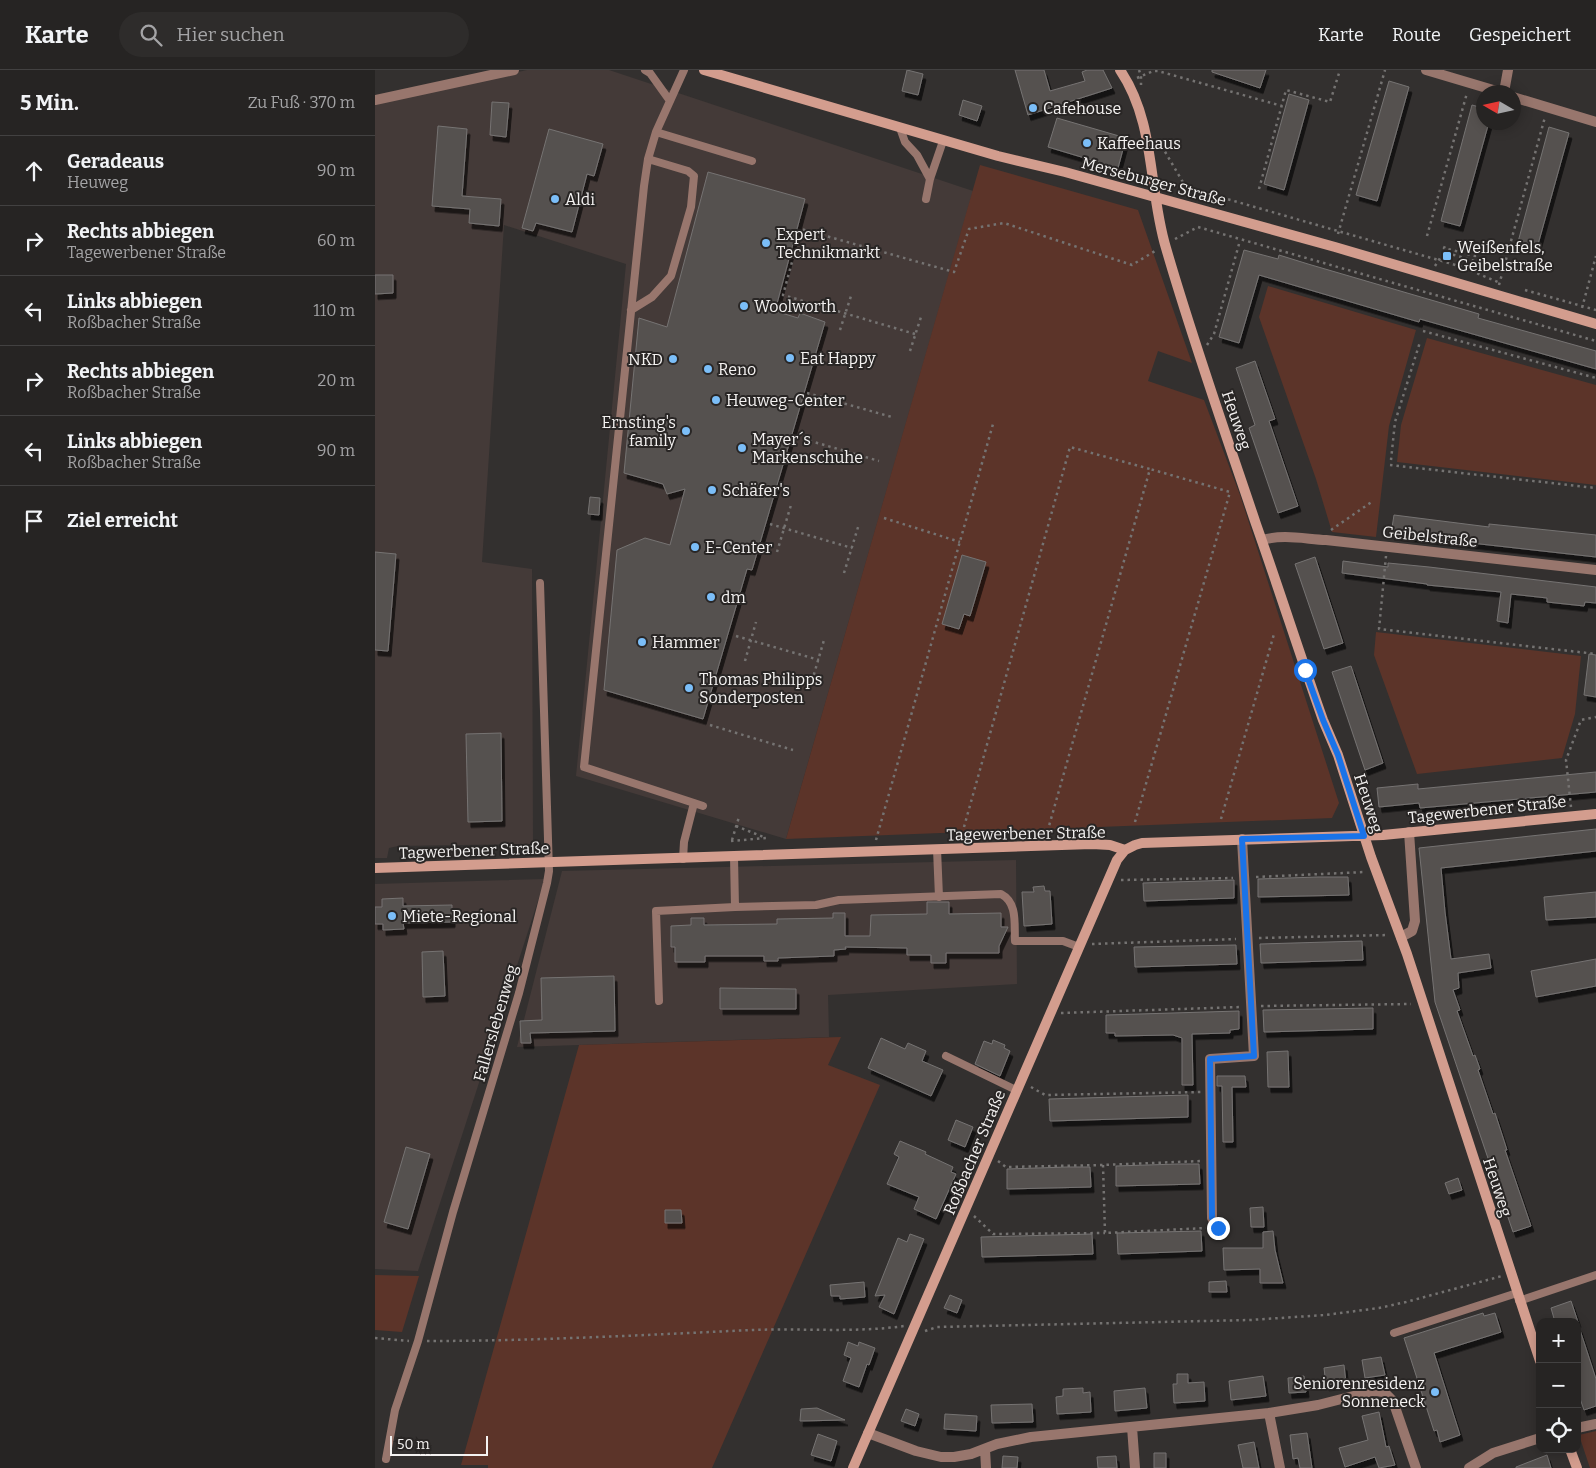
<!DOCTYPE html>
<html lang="de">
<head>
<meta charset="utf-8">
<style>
	:root { --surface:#262423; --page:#2e2c2b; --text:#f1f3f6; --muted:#a4a4a6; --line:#424141 }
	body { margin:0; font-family:Bitter,serif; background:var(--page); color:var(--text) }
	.controls { position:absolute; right:15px; bottom:15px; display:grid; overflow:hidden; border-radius:10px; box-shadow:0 2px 12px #0003 }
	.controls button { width:45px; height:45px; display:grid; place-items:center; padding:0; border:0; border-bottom:1px solid var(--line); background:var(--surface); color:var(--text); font:25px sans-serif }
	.compass { position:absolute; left:1101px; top:15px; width:45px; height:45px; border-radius:50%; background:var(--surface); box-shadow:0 2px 12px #0003; rotate:279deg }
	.scale { position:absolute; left:15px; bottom:12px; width:98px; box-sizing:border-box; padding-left:5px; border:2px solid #f4f2f1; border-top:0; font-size:14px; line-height:18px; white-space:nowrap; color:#f4f2f1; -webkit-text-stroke:4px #292625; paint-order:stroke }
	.stop { position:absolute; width:15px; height:15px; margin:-11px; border:4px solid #1a73e8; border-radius:50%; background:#fff }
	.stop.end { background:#1a73e8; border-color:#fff; box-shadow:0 1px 5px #0008 }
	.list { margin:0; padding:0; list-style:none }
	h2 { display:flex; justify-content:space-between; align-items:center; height:65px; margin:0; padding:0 20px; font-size:21px }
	h2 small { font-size:16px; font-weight:400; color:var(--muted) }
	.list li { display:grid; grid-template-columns:32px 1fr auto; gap:15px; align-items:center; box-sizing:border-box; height:70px; padding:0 20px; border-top:1px solid var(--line) }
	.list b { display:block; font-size:19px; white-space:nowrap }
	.list p { margin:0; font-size:16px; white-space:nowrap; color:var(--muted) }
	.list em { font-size:16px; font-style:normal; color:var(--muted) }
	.icon { flex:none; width:28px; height:28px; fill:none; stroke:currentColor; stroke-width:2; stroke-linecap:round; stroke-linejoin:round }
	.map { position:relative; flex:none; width:1221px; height:1398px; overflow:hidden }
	header { display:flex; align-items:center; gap:30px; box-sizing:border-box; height:70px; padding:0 25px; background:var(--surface); border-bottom:1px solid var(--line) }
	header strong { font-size:24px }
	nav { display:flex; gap:28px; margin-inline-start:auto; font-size:18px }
	.search { width:350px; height:45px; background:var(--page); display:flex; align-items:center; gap:12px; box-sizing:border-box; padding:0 18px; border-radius:28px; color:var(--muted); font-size:19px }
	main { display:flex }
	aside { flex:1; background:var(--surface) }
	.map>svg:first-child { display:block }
</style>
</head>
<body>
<header>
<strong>Karte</strong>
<div class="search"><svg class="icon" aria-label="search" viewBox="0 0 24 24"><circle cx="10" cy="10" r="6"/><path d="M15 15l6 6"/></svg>Hier suchen</div>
<nav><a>Karte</a><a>Route</a><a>Gespeichert</a></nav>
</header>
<main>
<aside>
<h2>5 Min.<small>Zu Fuß · 370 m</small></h2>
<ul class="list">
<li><svg class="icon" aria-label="ahead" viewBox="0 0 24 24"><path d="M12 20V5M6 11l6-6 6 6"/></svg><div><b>Geradeaus</b><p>Heuweg</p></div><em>90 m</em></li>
<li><svg class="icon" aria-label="right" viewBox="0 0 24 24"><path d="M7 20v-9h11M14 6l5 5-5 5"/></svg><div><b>Rechts abbiegen</b><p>Tagewerbener Straße</p></div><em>60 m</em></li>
<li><svg class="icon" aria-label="left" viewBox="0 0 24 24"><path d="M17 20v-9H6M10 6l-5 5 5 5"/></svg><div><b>Links abbiegen</b><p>Roßbacher Straße</p></div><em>110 m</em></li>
<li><svg class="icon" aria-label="right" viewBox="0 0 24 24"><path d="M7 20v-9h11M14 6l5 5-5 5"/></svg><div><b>Rechts abbiegen</b><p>Roßbacher Straße</p></div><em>20 m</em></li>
<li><svg class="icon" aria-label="left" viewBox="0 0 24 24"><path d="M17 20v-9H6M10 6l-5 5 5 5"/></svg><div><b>Links abbiegen</b><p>Roßbacher Straße</p></div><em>90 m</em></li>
<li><svg class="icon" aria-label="arrive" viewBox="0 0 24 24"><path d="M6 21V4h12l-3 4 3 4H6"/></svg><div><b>Ziel erreicht</b></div></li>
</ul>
</aside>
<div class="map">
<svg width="1221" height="1398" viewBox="0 0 1221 1398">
	<defs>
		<filter id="shadow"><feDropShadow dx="3" dy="5.5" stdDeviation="0" flood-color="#0009"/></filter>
	</defs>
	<rect width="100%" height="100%" fill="#33302f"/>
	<!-- built -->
	<path fill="#443a38" d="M152,0H234L598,121L411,769L201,706L251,194L129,155L107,492L157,499L158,774L23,776L14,778L12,788H0V34Z
		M641,790L642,914L453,925L454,967L142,977L187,801Z
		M170,809L43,1201L0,1199V814Z"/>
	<!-- green -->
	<path fill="#5c3429" d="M605,95L763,140L817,293L783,281L773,311L829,330L865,425L964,733L957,748L411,769Z
		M893,216L1041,260L1014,356L1001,467L957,462L941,409L884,247Z
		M1052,268L1221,315V415L1022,392L1026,355Z
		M1001,562L1206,586L1200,644L1187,688L1042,704L999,585Z
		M466,967L453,995L505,1015L337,1398H113V1395H86L204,975Z
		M0,1205L44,1206L27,1262L0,1260Z
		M1221,1361V1398H1215L1204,1365Z"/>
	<!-- building -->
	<path fill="#545150" stroke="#767372" filter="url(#shadow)" d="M532,0L548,4L543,25L527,21Z
		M640,0H669L675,21L710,11L707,2L712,0H728L737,18L653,45Z
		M837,0H891L885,18L837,2Z
		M1014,11L1034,17L1002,131L981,125Z
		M914,24L934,30L909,120L889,114Z
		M588,30L607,36L602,51L584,45Z
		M117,32L134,33L131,67L115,65Z
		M1097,35L1108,38V52H1114L1085,156L1066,151Z
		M682,48L751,68L743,98L673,77Z
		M63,56L92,59L87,126L126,129L124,156L94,153L95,139L57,136Z
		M1174,57L1194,63L1162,178L1143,172Z
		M174,59L228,74L219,106L212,104L197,162L161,153L158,161L147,158Z
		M333,102L430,129L400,241L423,248L425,243L450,252L377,500L372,499L328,649L229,620L242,480L270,468L295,475L310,419L292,424L288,414L249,403L264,248L292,257Z
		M869,180L903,189L904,185L933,194L1104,244L1103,248L1221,281V299L1045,249L1044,252L884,205L864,273L844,267Z
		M0,205H18V223L0,224Z
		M880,291L900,349L894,351L923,436L903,443L874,358L880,355L861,298Z
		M215,427L225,428L224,445L213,444Z
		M1019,445L1114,457V454L1221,465V487L1016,464Z
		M0,482L21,484L13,581L0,580Z
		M587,485L611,492L595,546L589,544L584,559L567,554Z
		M940,487L968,573L949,579L920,494Z
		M968,491L1013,497V493L1054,497L1221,517V533L1210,532L1209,536L1172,532V528L1136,524L1133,553L1122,551L1126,522L1052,515V514L967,503Z
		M1214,584L1221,585V627L1209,625Z
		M976,596L1008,693L990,700L957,602Z
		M126,663L127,751L93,752L91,664Z
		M1221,702V722L1045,738L1044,733L1004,737L1002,718L1043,714V719Z
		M1221,759V781L1066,798L1070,842L1076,889L1114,884L1116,898L1083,903L1084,918L1078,920L1085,940L1082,941L1098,986L1100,985L1105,999L1103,1000L1118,1044L1120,1043L1132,1080H1130L1156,1156L1138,1162L1060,932L1044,778Z
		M943,807H973L974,825L883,827V809Z
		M859,810V828L769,831L768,813Z
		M669,816L670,821H675L677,854L649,856L647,822H659L658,817Z
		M1221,822V847L1171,850L1169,827Z
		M28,828V836L77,835V852L28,853L29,859L8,860V854H0V837H7V829Z
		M552,832H574V844L626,843V857H633L624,876V883H571V893H556V885H532V878L470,877L471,879L459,880V886L403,888V891H389V886H330V892H300V877H296V856L316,855V848H329V855L402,854V849L458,848V843H470V866H495L496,845L552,844Z
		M987,871L988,890L886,893L885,874Z
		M861,875L862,894L760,897L759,877Z
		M68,881L70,926L48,927L47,882Z
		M1221,889V916L1161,927L1156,901Z
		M239,906L240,961L155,963L156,973H146L145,951L167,950L166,908Z
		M345,918L421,919V939H345Z
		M998,938V959L889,962L888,940Z
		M864,941V959L855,960V963L817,964L818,1015H807V968L798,965L740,966V963H731V945Z
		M506,968L530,979L533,973L551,981L547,991L568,1000L556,1026L493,998Z
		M618,970L630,975L629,978L635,981L625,1006L600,994L609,971L617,974Z
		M913,981L914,1017H893L892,982Z
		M842,1006H870L871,1017H857L858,1072H848L847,1016H842Z
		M813,1025V1047L675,1051L674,1029Z
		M581,1050L598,1057L590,1077L573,1070Z
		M525,1071L551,1082L550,1084L578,1097L576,1102L581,1104L561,1149L539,1139L544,1127L512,1114L524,1087L519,1084Z
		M31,1077L55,1084L33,1159L9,1152Z
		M803,1094H824L825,1114L741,1116V1096Z
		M692,1097H715L716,1117L632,1119V1099Z
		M1083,1108L1087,1120L1074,1124L1070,1113Z
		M888,1137L889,1157H876L875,1138Z
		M290,1140H306L307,1153H290Z
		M826,1161L827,1181L743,1184L742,1163Z
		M898,1161L900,1180L908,1213H885V1199L849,1200L848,1178H888V1162Z
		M535,1164L549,1169L519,1244L504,1237L510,1225L500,1226L523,1168L532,1172Z
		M717,1164L718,1184L607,1187L606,1167Z
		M851,1211L852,1222H834V1212Z
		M489,1212L490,1227L465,1229V1226H456L455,1215Z
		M575,1225L587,1230L582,1243L569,1238Z
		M1196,1231L1203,1252H1180L1176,1238Z
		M1108,1243L1109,1246L1120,1243L1126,1262L1059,1283L1085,1365L1065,1372L1062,1360L1059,1361L1029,1268Z
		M1204,1257L1221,1309V1336L1209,1340L1202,1320V1258Z
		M473,1272L483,1276L484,1272L500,1278L494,1295L492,1294L484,1317L468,1311L476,1288L469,1285Z
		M1006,1287L1010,1305L990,1308L987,1290Z
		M969,1295L971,1313L951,1315L949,1298Z
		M802,1304H813V1313L829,1312L830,1331L799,1333L798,1314H802Z
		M888,1306L891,1326L856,1330L854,1311Z
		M929,1306L931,1322L914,1323L913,1308Z
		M708,1318V1323L715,1322L716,1342L682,1344L681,1327L688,1326V1319Z
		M770,1318L772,1338L740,1341L739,1321Z
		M657,1334L658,1352L617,1353L616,1335Z
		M442,1338L470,1350L425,1351L426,1339Z
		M531,1339L544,1344L540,1356L526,1351Z
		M1004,1342L1011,1377L1014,1376L1020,1395L1004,1398L1000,1387L970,1397L964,1378L993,1370L987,1346Z
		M570,1344L602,1346L601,1361L569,1359Z
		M932,1363L937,1398H925L923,1388L918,1389L915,1365Z
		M443,1364L462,1371L456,1391L436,1385Z
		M879,1372L884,1398H868L863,1375Z
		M779,1383H791V1398H779Z
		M1172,1385L1176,1398H1141V1397Z
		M628,1386L643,1387L642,1398H627Z
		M741,1386L742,1398H723L722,1387Z"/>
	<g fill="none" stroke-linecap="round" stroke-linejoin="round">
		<!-- path -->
		<path stroke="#757372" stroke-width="2.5" stroke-dasharray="2.5 4" stroke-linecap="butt" d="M764,0L766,6V15
			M762,8L778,1H783L907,36
			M785,78L789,80L809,114L814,118L1084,196L1123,212
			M884,119L911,20L955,32L965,0
			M963,164L1010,0
			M1052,166L1092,23
			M800,169L823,157L1221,271
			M1060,196L1069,182L1099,191L1100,186L1069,178L1071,174
			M1124,215L1170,47
			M1150,220L1221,240
			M1207,238L1221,186
			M465,260L476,226
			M1048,261L1221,308
			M540,264L408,225L426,159L579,202L594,159L629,153L757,195L780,181
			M832,275L839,264L864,174
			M535,281L546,247
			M432,323L517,347
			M422,367L504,391
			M1016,390L1020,352L1045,272
			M1015,395L1221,418
			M509,448L585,472
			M395,454L477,478
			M956,460L998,431
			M402,482L416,435
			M1011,486L1004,559L1221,584
			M469,503L484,454
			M361,566L444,590
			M370,591L381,552
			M437,611L449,570
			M335,655L418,680
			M1196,737L1191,690L1206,650L1221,647
			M846,749L899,564
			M760,752L855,422L775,399
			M589,757L695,377L775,399L674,756
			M357,770L364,747
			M501,770L618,354
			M356,771L391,768L361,756
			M881,807L990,802
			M746,810L858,808
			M884,868L1013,865
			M717,874L861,869
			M886,936L1036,934
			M686,943L866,937
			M656,1017L670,1025L826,1022
			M623,1091L631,1097L728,1095L826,1091
			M728,1095L730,1163L831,1158
			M599,1146L618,1164L730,1163
			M550,1261L562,1257L875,1250L950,1245L1004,1238L1031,1232L1127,1206
			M0,1268L34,1271
			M52,1271C160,1271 269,1265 377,1260C427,1258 480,1263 529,1256"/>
		<!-- lane -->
		<path stroke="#98766d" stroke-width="8" d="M270,0L275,3L295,31
			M309,0L281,62L273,89L269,116L209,697L319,733
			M525,58L530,72L542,85L555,109
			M281,62L377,91
			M551,129L555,109L568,71
			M256,240L277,227L296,206L316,137L319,106L313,101L273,89
			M562,779L564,827
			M308,789L309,772L319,733L328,736
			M360,837L441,835L464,830L626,824C643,833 639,854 640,871H688L704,877
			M284,931L281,841L360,837L359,787
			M571,986L641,1020
			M1144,1231L1221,1205
			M1019,1263L1142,1223
			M11,1389L20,1340L43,1271L78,1142L144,923L172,813L174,801L165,513"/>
		<!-- street -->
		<path stroke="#98766d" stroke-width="10" d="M1051,0L1125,22
			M1129,22L1133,0
			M1138,27L1221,52
			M0,30L139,0
			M887,470C908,464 930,469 951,470L1221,500
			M1026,867L1037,861L1040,851L1034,762
			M844,1161L837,1148L835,989L879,986L867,769
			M894,1343L905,1398
			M757,1357L760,1398
			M1202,1358L1221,1354
			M493,1363L541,1381L566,1387H579L596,1384L622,1374L656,1367L894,1343L943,1335L998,1321L1009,1322L1018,1331L1041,1398
			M610,1379L611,1398
			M1094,1398L1118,1383L1165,1368"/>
		<!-- secondary -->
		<path stroke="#d39d8e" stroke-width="10" d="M329,0L623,86L690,102L960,177L1221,254
			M745,0C781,53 773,119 791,178C818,271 850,362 881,454C904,519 925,585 948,650L963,685L996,787L1032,884L1165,1291
			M0,798L717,774L735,775L750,780L760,775L767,773L1008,765L1221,744
			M1195,1379L1202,1398
			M478,1398L742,790L750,780"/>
	</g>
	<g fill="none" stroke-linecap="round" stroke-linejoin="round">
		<!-- route -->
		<path stroke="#1a73e8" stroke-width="6" d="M843,1158L837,1148L835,989L879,986L867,769L989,766L963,685L948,650L930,600"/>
	</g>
	<!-- markers -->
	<g fill="#7bbef8" stroke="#292625" stroke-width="2">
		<circle cx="658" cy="38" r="5"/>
		<circle cx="712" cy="73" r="5"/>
		<circle cx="180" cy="129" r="5"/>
		<circle cx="391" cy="173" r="5"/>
		<rect x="1067" y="181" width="10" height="10" rx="2.5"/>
		<circle cx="369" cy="236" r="5"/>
		<circle cx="415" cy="288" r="5"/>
		<circle cx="298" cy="289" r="5"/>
		<circle cx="333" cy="299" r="5"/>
		<circle cx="341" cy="330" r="5"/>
		<circle cx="311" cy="361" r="5"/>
		<circle cx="367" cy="378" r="5"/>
		<circle cx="337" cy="420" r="5"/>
		<circle cx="320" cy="477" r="5"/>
		<circle cx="336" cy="527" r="5"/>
		<circle cx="267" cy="572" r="5"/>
		<circle cx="314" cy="618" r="5"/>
		<circle cx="17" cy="846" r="5"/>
		<circle cx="1060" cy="1322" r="5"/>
	</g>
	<g text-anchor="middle" stroke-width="4" stroke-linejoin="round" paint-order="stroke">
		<!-- poi labels -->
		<g font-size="16" fill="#f4f2f1" stroke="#292625" text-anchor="start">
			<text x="668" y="44">Cafehouse</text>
			<text x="722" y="79">Kaffeehaus</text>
			<text x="190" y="135">Aldi</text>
			<text x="401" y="170">Expert<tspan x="401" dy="18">Technikmarkt</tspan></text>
			<text x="1082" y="183">Weißenfels,<tspan x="1082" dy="18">Geibelstraße</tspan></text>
			<text x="379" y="242">Woolworth</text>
			<text x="425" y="294">Eat Happy</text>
			<text x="288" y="295" text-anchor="end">NKD</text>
			<text x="343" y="305">Reno</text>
			<text x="351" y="336">Heuweg-Center</text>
			<text x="301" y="358" text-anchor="end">Ernsting's<tspan x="301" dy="18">family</tspan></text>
			<text x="377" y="375">Mayer´s<tspan x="377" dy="18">Markenschuhe</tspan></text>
			<text x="347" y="426">Schäfer's</text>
			<text x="330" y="483">E-Center</text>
			<text x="346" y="533">dm</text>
			<text x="277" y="578">Hammer</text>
			<text x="324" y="615">Thomas Philipps<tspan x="324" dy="18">Sonderposten</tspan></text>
			<text x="27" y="852">Miete-Regional</text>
			<text x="1050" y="1319" text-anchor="end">Seniorenresidenz<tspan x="1050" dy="18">Sonneneck</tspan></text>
		</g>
		<!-- street labels -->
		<g font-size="16" fill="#f4f2f1" stroke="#292625">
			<text transform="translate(779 111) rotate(15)" y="6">Merseburger Straße</text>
			<text transform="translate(862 350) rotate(71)" y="6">Heuweg</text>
			<text transform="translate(1055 466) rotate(6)" y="6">Geibelstraße</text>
			<text transform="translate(994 733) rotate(72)" y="6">Heuweg</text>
			<text transform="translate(1112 739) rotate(-6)" y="6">Tagewerbener Straße</text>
			<text transform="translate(651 763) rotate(-1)" y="6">Tagewerbener Straße</text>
			<text transform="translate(99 780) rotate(-2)" y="6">Tagwerbener Straße</text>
			<text transform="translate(120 953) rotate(-74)" y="6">Fallerslebenweg</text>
			<text transform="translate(599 1082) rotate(-67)" y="6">Roßbacher Straße</text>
			<text transform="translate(1123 1117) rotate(72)" y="6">Heuweg</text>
		</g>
	</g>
</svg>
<div class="controls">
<button>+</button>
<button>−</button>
<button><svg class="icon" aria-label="locate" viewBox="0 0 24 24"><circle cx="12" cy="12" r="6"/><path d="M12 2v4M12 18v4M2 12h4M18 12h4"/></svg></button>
</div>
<svg class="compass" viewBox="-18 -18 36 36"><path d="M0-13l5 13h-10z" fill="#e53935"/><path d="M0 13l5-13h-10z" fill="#a4a4a6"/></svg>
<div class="scale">50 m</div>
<div class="stop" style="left:930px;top:600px"></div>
<div class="stop end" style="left:843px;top:1158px"></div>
</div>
</main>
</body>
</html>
